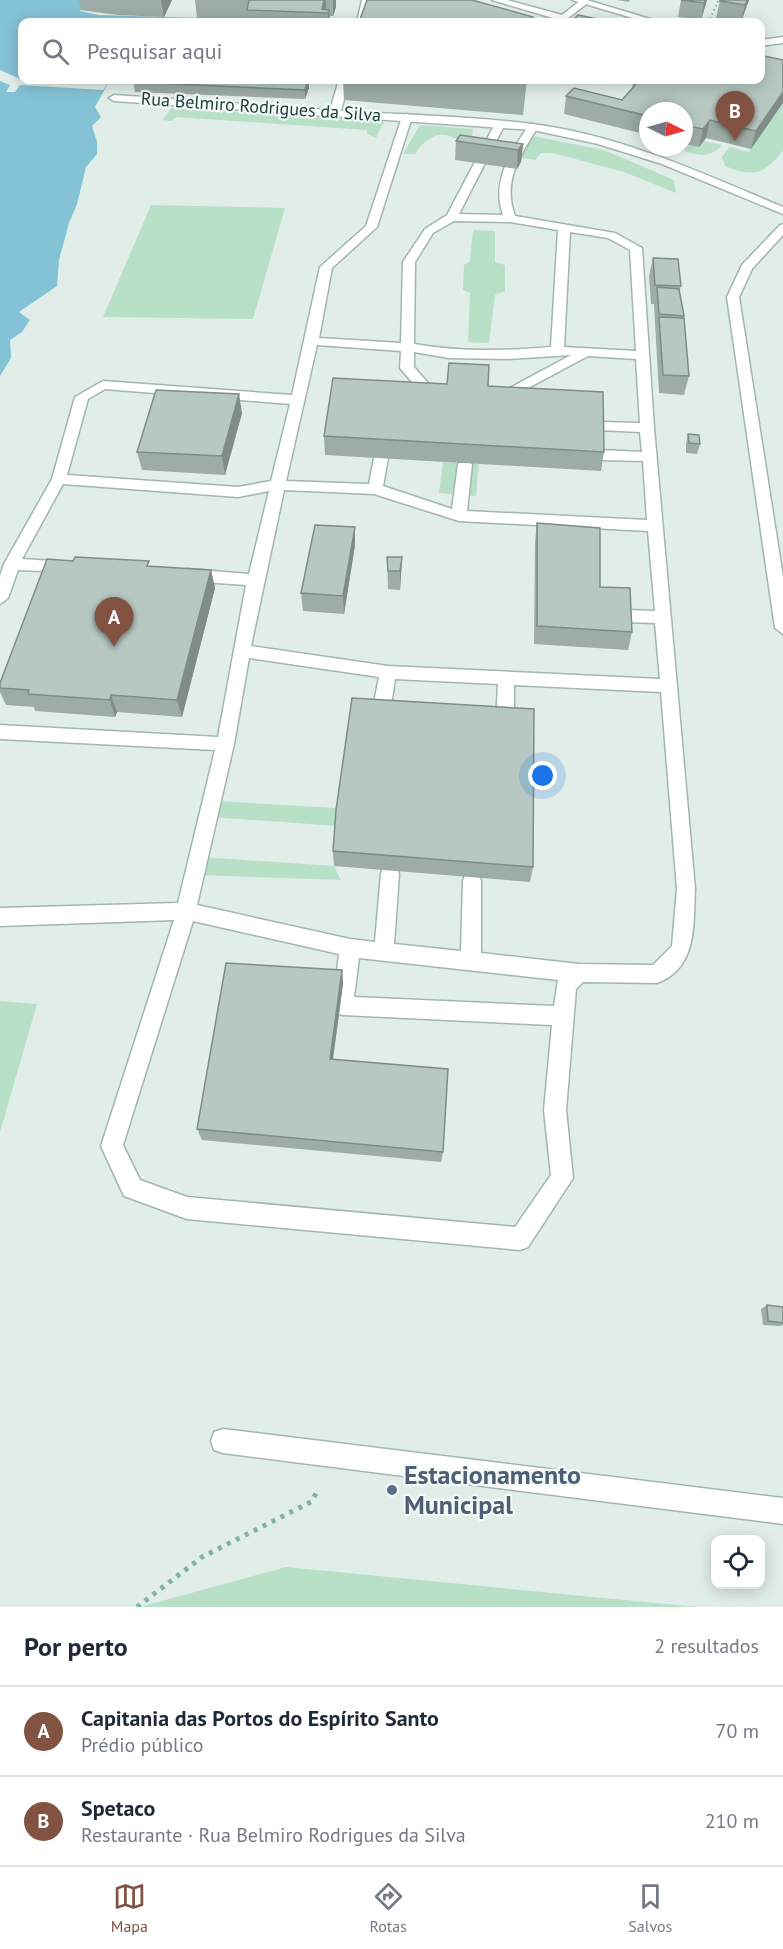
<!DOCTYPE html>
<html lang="pt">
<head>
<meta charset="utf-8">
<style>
	:root { --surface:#fff; --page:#f6f6f7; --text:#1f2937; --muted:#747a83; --line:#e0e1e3; --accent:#825342 }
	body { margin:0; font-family:"PT Sans",sans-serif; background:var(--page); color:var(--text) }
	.controls { position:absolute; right:18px; bottom:18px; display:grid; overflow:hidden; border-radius:12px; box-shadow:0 3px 15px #0003 }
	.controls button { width:54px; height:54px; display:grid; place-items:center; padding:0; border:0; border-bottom:2px solid var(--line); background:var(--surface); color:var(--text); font:30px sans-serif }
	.compass { position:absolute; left:639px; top:102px; width:54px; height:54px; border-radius:50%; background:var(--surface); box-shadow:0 3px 15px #0003; rotate:95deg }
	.you { position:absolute; left:543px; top:776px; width:21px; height:21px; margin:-15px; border:4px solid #fff; border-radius:50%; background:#1a73e8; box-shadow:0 0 0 9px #1a73e833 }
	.badge { display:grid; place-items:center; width:39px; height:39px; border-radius:50%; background:var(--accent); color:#fff; font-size:20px; font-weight:700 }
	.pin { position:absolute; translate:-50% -50px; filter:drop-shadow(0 2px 3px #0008) }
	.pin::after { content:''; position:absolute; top:32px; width:21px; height:18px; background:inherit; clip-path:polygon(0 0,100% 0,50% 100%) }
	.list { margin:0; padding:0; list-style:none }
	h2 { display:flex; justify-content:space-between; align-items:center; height:78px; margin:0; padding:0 24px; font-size:26px }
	h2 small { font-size:20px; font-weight:400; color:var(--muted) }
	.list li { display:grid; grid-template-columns:39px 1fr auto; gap:18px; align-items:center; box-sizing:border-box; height:90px; padding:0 24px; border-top:2px solid var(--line) }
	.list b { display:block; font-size:22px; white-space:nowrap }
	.list p { margin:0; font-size:20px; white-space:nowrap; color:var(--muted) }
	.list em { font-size:20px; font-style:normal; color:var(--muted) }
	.icon { flex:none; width:33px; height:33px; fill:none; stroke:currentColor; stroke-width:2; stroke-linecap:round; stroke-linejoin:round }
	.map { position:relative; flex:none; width:783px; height:1607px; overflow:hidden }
	.search { position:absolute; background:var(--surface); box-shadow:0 3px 15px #0003; left:18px; right:18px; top:18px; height:66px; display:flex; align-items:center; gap:15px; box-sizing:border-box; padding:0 21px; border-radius:12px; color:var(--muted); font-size:22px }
	.sheet { height:258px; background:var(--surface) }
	nav { display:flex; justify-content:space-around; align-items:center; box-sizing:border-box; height:84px; border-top:2px solid var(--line); background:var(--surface); font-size:16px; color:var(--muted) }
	nav a { display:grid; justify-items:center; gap:3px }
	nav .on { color:var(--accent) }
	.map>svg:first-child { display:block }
</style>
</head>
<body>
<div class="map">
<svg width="783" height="1607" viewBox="0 0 783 1607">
	<rect width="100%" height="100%" fill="#e1ede8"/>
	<!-- green -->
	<path fill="#b8e0c6" d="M783,104V151C764,174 754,178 725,166L722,157L729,147L749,152Z
		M171,108L385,120L376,138L367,134V130L176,117L172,121L163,120Z
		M420,125L473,129L470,150C450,129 431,129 415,154H403Z
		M532,136L604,150L674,180L676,193L624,172L553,153H541L535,160L515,157Z
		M704,141L722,145C709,161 692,154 675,147H684V143L700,146Z
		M151,205L285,208L253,319L103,317Z
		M473,230L495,231V262L505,265V291L495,295L489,343L468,342L470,293L463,290L464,265L470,261Z
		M443,462L479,464L476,496L439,493Z
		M216,801L336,808L337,826L210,817Z
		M201,857L334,866L341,880L199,875Z
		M0,1001L37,1004L0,1132Z
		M286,1567L696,1607H140Z"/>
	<!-- water -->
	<path fill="#84c3d6" d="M0,0H91L80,11L99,15L200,18L197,22H22V80H110L95,107L101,117L92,126L97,142V154L86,167L77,204L69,223L59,260L57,286L19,312L30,320L22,332L10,340L11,358L0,376Z"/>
	<!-- pier -->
	<path fill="#e1ede8" d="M0,70L22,80L107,84L103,90L20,85L15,92H6L10,85L0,81Z"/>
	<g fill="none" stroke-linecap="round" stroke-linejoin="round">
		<!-- lane casing -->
		<g stroke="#a3b5b0" stroke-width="3">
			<path id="lane" d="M492,0H507L562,15L581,0L589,2L563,22H554L556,19Z
				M407,114L412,117L377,227L332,268L319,338L401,343L403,262L425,229L447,215L496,122L505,124L459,214L503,215C491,181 511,152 529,125L533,124L538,127C520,155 502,182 515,216L615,233L642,248L654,428L695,889C693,924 698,968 657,983L583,982L576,989L566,1110L573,1178L528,1247L520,1250L187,1219L124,1196L101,1146L174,920L0,926V908L178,903L215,750L0,739V725L218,737L246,585L188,581L180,575L188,569L249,574L269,491L238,497L63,484L22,559L67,562L75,567L67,572L18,570L8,598L0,604V576L4,564L52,479L75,397L103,381L292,395L320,267L366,226L402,117ZM454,221L510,222L558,230L551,347C504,351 460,352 414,344L415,262L433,233ZM570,232L608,238L630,250L636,351L564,347ZM317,345L401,351L400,368L425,397C432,399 443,400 447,394L445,391L434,390L414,367V352L449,358L508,359L571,355L497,395V401L502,402L588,356L636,359L640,423L600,422L593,426L600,430L640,432L642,452L600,450L593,455L600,460L643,461L647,520L467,511L472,464L465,459L458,464L452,509L383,486L388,458L381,453L374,458L369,484L286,481ZM105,389L290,404L271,481L238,487L67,475L88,399ZM284,490L374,494L459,521L648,531L655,611L626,610L618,616L626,622L655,623L660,679L388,666L251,646ZM249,658L379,677L372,713L375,718H387L390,713L395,679L498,684L496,722L499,727H511L514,722V685L661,692L677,889L672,946L653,965L579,964L481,953V881L479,875L472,873L465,875L463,881L461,951L394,944L399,874L397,868L390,866L383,868L381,874L375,942L350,939L197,905L234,744ZM193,921L339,954L333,1006L336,1013L343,1015L552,1025L544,1110L551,1175L515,1227L187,1197L140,1180L123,1145ZM359,958L558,980L554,1006L354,997Z
				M783,224V235L752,269L739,297L783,577V634L775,628L727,297L742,265L779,226Z
				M223,1429L783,1498V1524L223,1453L214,1450L211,1441L214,1432Z"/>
		</g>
		<!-- street casing -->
		<g stroke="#a3b5b0" stroke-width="3">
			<path id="street" d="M362,0H372L366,22H357Z
				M572,0H587L660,22H646Z
				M783,37V43L760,46V40Z
				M339,80H349L341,111C404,115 469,116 532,124C620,135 702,173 783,207V214L662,164L598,144L533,130L114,101L109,98L114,95L330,110Z"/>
		</g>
		<!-- path-far1 -->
		<path stroke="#7fb3a6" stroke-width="2" stroke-dasharray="1.5 3" stroke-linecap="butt" d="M711,22L709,20L719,0"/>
		<!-- path -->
		<path stroke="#7fb3a6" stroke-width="5" stroke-dasharray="4 6" stroke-linecap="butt" d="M137,1607L202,1557L311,1502L318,1490"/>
		<!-- lane -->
		<use href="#lane" fill="#fff" fill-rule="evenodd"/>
		<!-- street -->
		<use href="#street" fill="#fff" fill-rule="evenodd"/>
	</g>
	<!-- wall -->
	<path fill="#9daca6" d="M79,0H172L164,17L118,15L81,10Z
		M195,0H336V7L333,16H330V22H248V19L197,18Z
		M617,0H630L629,2Z
		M681,0H707L701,20L678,17Z
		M720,0H749L741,22L716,18Z
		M783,60V103L751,149L706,138L699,147L684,144V111H648V135L564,114L566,96L622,100L632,89L633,82Z
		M134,80H311L310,83H309V88L305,99L135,92L133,82Z
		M343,80H527L523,115L344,100Z
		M456,141L523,144L521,162L517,169L455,160Z
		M653,258L681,286L679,292L684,316L683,318L689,376L684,395L659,393L654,304H651L649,276Z
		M488,386L604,452L601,471L325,455L324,436Z
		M242,413L225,475L142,470L137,452Z
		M688,434L700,444L697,454L686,453V444Z
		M537,523L600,587L632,632L628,650L534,644L535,542Z
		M355,545L344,614L303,611L301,593Z
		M387,557H402L401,575L400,590L388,589Z
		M150,566L211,570L215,588L182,717L117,712L115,717L35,711L34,707L6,705L0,692V683Z
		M333,851L533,867L530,882L334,866Z
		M342,970L343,984L333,1060L443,1152L441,1162L202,1140L197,1129Z
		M767,1305L783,1307V1325L780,1326L763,1325L761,1309Z"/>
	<!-- shaded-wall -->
	<path fill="#7f8c87" d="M161,0H172L164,17Z
		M324,0H326V13L322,9Z
		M333,0H336V7L333,16Z
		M705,0H707L701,20L704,3Z
		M747,0H749L741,22L745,5Z
		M329,10L330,22H329L328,13Z
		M308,80L309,88L305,99V90Z
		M783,92V103L751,149L756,131Z
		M710,120L706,138L699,147L703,129Z
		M523,144L521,162L517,169L518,150Z
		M239,394L242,413L225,475L222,456Z
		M355,527V545L344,614L343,596Z
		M402,557L401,575L400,590V571Z
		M211,570L215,588L182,717L177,700Z
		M111,695L117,712L115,717L110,700Z
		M342,970L343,984L331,1072L330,1059Z"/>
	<!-- building -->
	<path fill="#b6c8c1" stroke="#7f8c87" stroke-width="1.5" d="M249,0H324L322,9L329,10L328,13L247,10Z
		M367,0H472L533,17V22H359Z
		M681,0H705L704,3Z
		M720,0H747L745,5L720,1Z
		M578,15L611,22H571Z
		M760,55L783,60V92L756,131L710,120L703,129L684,125V111H648V116L566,96L574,88L622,100L637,83L633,82L635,80H760Z
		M134,80H308L305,90L133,82Z
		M505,80H527L526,81Z
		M460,135L523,144L518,150L456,141Z
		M653,258L678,259L681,286L655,285Z
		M657,287L679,289L684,316L659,314Z
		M659,317L684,318L689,376L663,375Z
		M449,363L489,365L488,386L603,392L604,452L324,436L333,378L447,384Z
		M156,390L239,394L222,456L137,452Z
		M688,434L699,435L700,444L689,443Z
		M537,523L600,528V587L630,588L632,632L537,626Z
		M315,525L355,527L343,596L301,593Z
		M75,557L149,561L147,566L211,570L177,700L111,695L110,700L28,694L29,690L0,688V683L47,559L73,561Z
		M387,557H402L400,571H388Z
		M352,698L534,709L533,867L333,851L336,810Z
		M226,963L342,970L330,1059L448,1069L443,1152L197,1129Z
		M767,1305L783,1307V1323L768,1321Z"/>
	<!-- markers -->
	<circle fill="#5c6f8a" stroke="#f2f9f6" stroke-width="2" cx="392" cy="1490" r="6"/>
	<g text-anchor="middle" stroke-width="4.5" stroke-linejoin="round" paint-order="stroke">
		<!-- far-street labels -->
		<g font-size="18" fill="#203f39" stroke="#f2f9f6">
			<text transform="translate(261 107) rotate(4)" y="6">Rua Belmiro Rodrigues da Silva</text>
		</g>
		<!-- near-service labels -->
		<g font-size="26" font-weight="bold" fill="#4e5e75" stroke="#f2f9f6" text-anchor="start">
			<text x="404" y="1484">Estacionamento<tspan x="404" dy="30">Municipal</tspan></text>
		</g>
	</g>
</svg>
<div class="controls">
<button><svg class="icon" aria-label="locate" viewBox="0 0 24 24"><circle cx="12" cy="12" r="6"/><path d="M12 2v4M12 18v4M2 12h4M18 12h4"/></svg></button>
</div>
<svg class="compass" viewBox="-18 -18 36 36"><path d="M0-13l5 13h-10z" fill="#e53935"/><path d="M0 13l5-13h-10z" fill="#747a83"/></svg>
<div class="you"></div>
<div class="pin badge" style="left:114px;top:647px">A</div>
<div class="pin badge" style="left:735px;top:141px">B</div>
<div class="search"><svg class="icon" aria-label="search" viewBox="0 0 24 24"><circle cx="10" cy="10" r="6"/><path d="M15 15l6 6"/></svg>Pesquisar aqui</div>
</div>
<section class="sheet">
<h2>Por perto<small>2 resultados</small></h2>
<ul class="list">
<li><span class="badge">A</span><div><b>Capitania das Portos do Espírito Santo</b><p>Prédio público</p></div><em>70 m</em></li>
<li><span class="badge">B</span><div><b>Spetaco</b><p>Restaurante · Rua Belmiro Rodrigues da Silva</p></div><em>210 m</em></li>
</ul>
</section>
<nav>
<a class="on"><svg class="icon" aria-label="map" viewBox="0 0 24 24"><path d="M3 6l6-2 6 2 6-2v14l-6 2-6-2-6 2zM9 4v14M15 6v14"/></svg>Mapa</a>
<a><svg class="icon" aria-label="directions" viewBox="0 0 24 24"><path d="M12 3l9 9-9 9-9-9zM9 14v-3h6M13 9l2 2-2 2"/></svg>Rotas</a>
<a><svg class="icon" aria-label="saved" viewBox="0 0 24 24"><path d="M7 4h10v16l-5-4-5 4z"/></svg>Salvos</a>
</nav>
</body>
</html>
